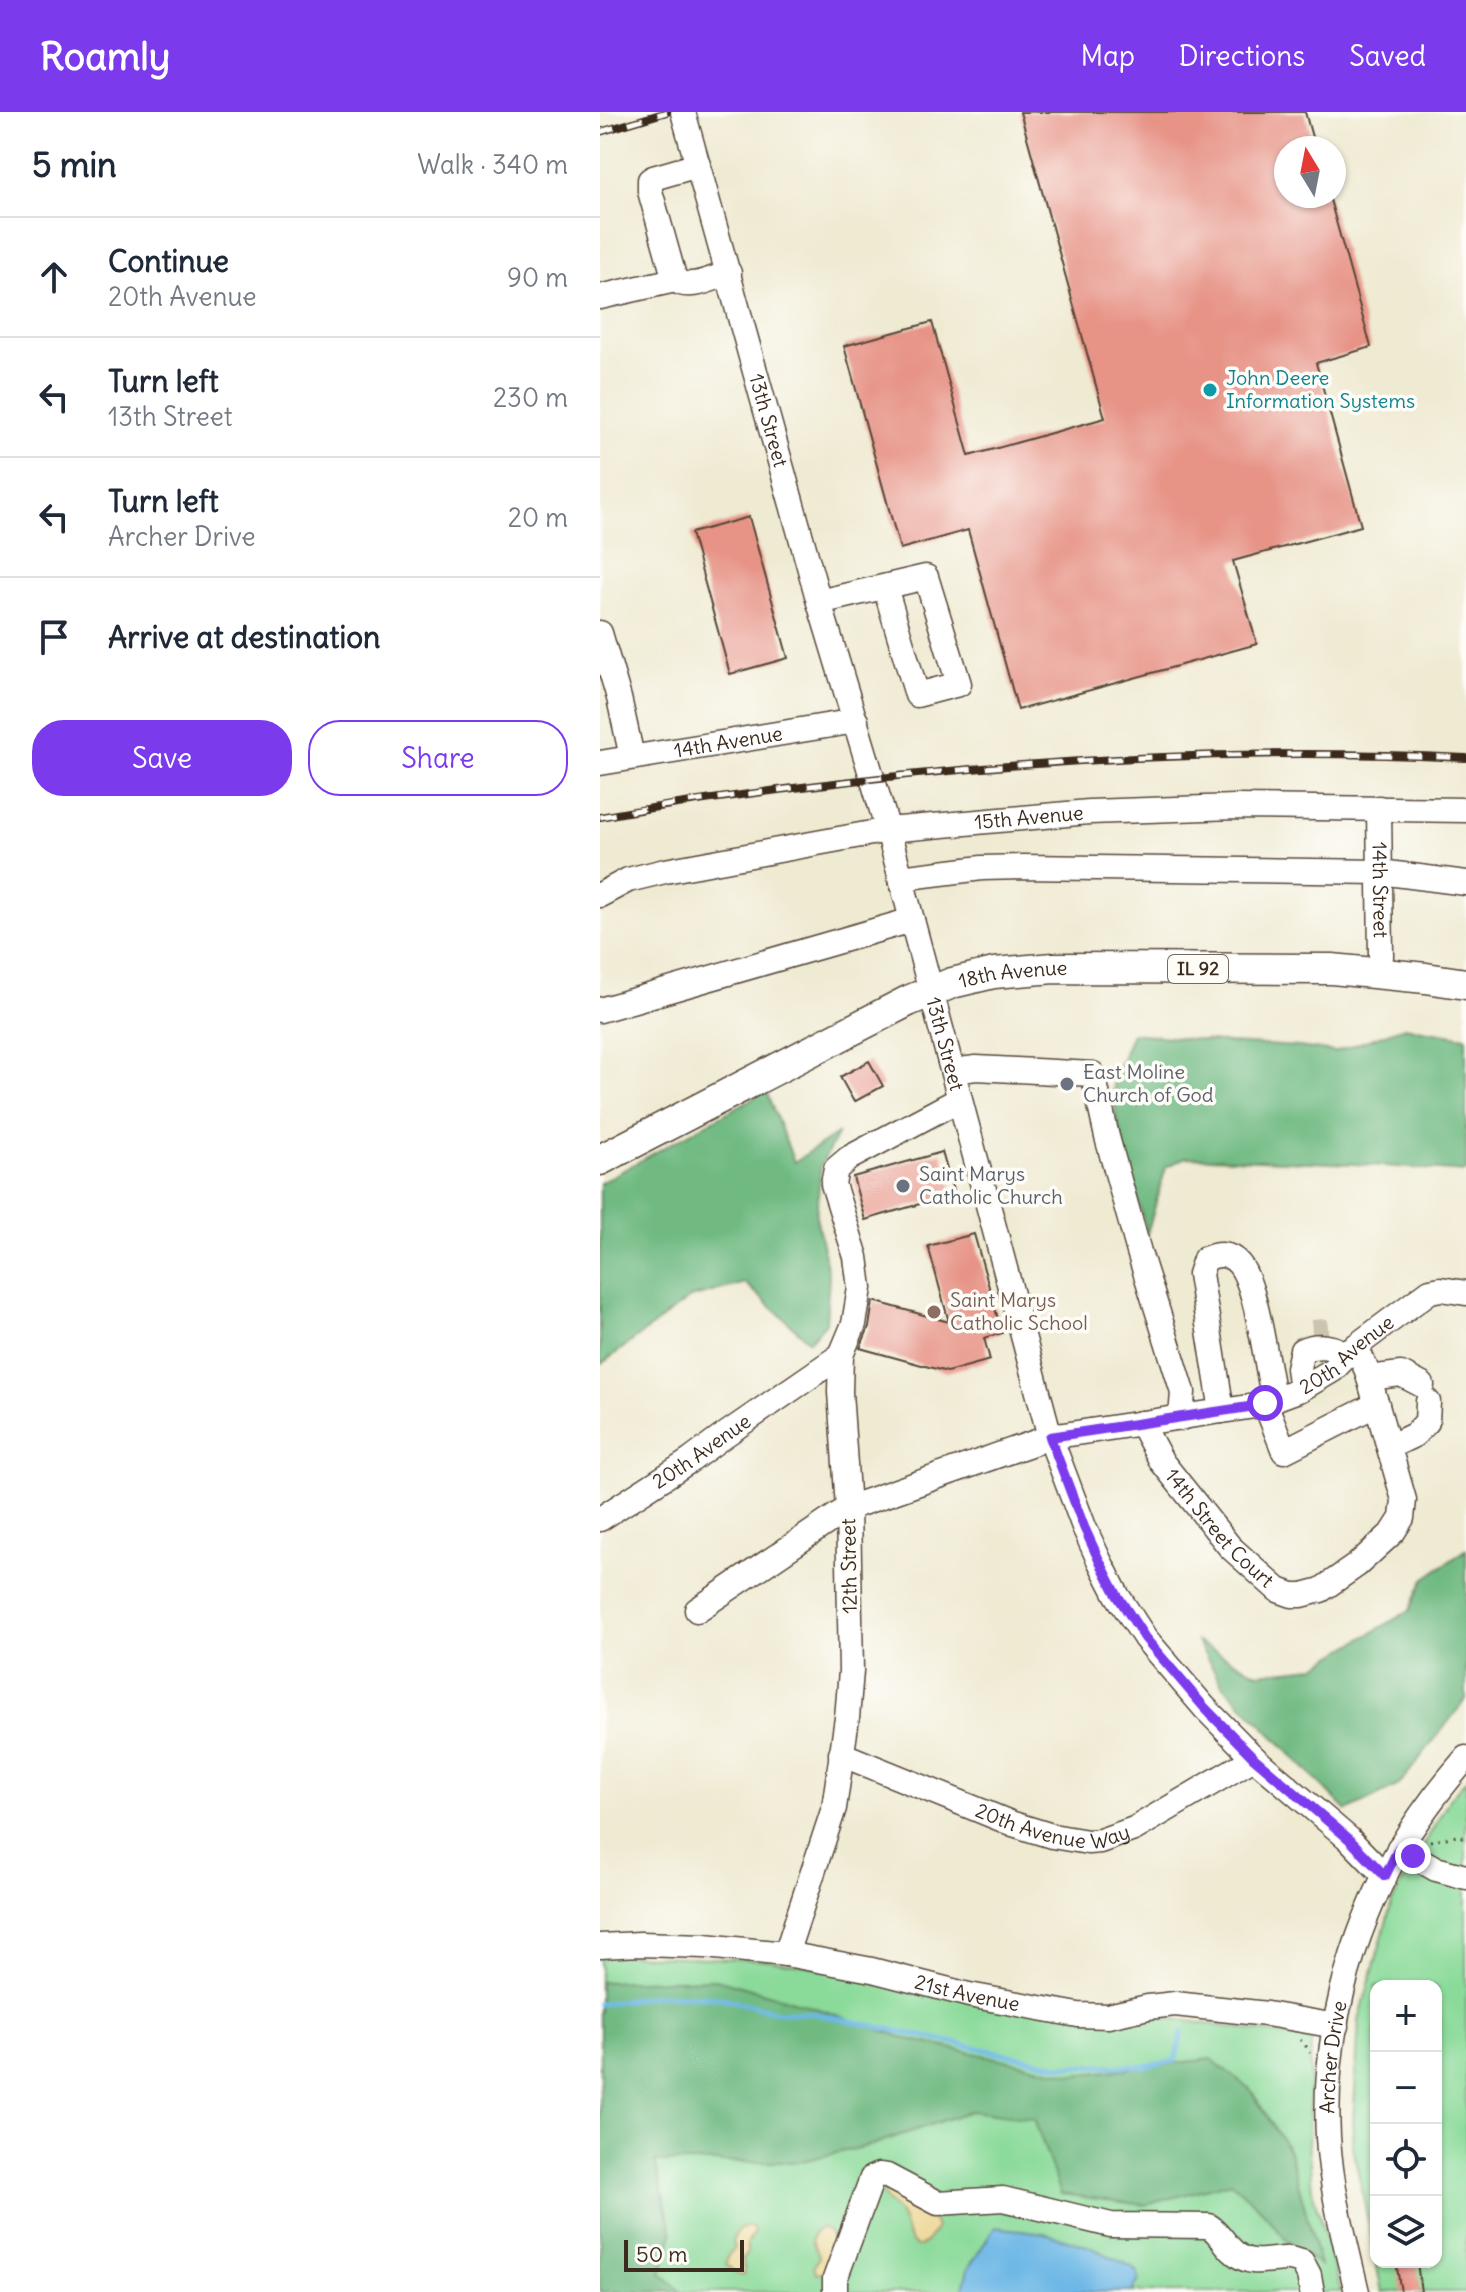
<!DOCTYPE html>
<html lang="en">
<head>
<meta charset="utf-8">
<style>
	:root { --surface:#fff; --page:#f2f2f3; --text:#1f2937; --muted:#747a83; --line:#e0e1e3; --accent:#7c3aed }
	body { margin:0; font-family:Delius,sans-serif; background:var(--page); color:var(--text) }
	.controls { position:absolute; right:24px; bottom:24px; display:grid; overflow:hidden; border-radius:16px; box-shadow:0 2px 6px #0004 }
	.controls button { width:72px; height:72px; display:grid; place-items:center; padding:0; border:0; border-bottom:2px solid var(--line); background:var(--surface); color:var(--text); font:40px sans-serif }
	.compass { position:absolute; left:674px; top:24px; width:72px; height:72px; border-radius:50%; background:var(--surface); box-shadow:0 2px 6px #0004; rotate:350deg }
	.scale { position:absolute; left:24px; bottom:20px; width:120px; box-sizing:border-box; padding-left:8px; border:4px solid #3b2a1e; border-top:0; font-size:22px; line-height:28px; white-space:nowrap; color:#3b2a1e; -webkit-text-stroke:6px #fdfcf7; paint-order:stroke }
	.stop { position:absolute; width:24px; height:24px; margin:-18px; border:6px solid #7c3aed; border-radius:50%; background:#fff }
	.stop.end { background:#7c3aed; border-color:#fff; box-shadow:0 2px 8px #0008 }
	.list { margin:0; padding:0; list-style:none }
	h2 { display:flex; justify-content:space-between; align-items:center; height:104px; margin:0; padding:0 32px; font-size:34px }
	h2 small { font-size:26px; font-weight:400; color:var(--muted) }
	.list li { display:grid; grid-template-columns:52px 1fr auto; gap:24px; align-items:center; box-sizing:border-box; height:120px; padding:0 32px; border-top:2px solid var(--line) }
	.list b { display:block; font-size:30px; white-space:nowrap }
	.list p { margin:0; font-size:26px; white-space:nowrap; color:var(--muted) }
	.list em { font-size:26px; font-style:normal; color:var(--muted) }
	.actions { display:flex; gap:16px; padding:24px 32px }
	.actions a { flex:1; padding:18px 0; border:2px solid var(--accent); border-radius:32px; text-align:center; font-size:28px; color:var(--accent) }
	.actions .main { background:var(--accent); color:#fff }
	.icon { flex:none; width:44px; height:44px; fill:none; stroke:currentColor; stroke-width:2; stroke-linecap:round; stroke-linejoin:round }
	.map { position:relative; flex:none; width:866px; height:2180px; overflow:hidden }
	header { display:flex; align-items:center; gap:48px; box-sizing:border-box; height:112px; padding:0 40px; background:var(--accent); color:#fff }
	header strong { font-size:38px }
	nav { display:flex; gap:44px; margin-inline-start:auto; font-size:28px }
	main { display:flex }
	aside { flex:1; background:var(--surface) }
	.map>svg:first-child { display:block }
</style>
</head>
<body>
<header>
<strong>Roamly</strong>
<nav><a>Map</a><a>Directions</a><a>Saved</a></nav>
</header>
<main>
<aside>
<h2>5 min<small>Walk · 340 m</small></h2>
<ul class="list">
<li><svg class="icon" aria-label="ahead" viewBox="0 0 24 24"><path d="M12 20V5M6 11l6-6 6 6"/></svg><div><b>Continue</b><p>20th Avenue</p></div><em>90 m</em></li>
<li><svg class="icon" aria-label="left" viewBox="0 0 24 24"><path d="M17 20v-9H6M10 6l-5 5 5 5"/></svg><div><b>Turn left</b><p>13th Street</p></div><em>230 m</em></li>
<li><svg class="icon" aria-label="left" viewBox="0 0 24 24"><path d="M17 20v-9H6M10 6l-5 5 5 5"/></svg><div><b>Turn left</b><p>Archer Drive</p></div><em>20 m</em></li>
<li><svg class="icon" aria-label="arrive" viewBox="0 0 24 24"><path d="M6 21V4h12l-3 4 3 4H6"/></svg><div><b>Arrive at destination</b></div></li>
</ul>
<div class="actions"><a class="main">Save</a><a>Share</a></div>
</aside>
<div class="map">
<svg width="866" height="2180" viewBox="0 0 866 2180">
	<rect width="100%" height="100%" fill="#fdfcf7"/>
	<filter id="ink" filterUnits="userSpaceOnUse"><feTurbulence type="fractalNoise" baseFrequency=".0125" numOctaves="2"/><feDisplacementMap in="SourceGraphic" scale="16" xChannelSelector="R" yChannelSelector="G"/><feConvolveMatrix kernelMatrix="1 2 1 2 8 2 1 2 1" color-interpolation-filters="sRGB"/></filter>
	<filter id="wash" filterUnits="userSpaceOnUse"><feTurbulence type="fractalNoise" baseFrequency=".006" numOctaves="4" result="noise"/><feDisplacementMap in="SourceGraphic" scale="32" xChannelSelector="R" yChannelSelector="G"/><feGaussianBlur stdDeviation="1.8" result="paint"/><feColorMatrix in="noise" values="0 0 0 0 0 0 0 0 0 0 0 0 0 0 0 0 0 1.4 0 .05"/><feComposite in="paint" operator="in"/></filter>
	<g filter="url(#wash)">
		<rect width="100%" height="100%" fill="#efead2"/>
		<!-- green -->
		<path fill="#8ada9a" stroke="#62825c" stroke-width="2" d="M866,1668V2180H782L776,2150H836V1874H776V2149L752,2030L759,1908L792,1790L850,1686Z
			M0,1842L168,1848L711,1927L708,2029L712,2078L741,2180H0Z"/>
		<!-- forest -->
		<path fill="#6fba82" stroke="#557250" stroke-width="2" d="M804,915L866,925V1060L756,1052L586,1045L566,1055L547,1122L515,1000L513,970L532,921L629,931L699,935L735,940Z
			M166,979L194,1050L238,1021L221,1053L216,1104L229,1165L226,1211L209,1229L145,1171L90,1186L0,1253V1071Z
			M866,1438V1587L799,1673L747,1699L623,1573L597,1530L658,1561L714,1555L810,1498L824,1467Z
			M116,1867L207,1893L308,1927L475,1963L611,1947L650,1977L690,2041L720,2153L687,2129L659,2095L631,2070L545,2093L461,2082L434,2007L370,1999L272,2033L197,2050H55L73,2122L61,2161L81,2180H0V1870Z"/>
		<!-- sand -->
		<path fill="#eeda9e" stroke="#94825e" stroke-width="2" d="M287,2077C299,2081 302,2092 312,2098C323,2104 334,2102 336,2117L327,2129L320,2134H316C305,2126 307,2114 300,2103C294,2094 286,2092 283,2081Z
			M148,2114L153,2116L154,2120L147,2132V2141L142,2146L145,2158L144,2163C136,2165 131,2156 126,2152L127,2145L134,2136L132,2129L138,2118Z
			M222,2116L229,2120L233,2129C227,2137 233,2149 229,2159L217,2161L214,2155L219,2145L212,2128L214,2121Z"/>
		<!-- water -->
		<path fill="#6db8e6" stroke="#547182" stroke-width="2" d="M395,2115L445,2121L490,2135L531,2154L537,2160L539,2168L532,2180H362L368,2157Z"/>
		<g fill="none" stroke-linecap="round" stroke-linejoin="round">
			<!-- stream -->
			<path stroke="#6db8e6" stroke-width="5" d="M0,1892L57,1883L118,1885L178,1900L213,1901L463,1954H544L575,1949L582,1921"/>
		</g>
		<g id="blocks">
			<!-- building -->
			<path fill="#e79386" d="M420,0H705L715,36H686V84H729L771,235L716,251L761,414L633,449L657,532L418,598L368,418L300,437L244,234L332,210L369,344L505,306Z
				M149,405L188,546L130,562L91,421Z
				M269,949L283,974L254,990L240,965Z
				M342,1040L354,1082L265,1108L253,1065Z
				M374,1122L402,1221L384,1226L390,1248L347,1260L260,1236L269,1215L273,1189L349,1210L328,1134Z
				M796,2150H817L821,2180H801Z"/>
		</g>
	</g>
	<g filter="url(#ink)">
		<use href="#blocks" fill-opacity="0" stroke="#564739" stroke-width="2"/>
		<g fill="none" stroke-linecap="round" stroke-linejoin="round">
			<!-- minor-tunnel -->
			<path stroke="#cbc4ae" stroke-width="24" stroke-dasharray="24 12" stroke-linecap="butt" d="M712,1220L728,1219"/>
			<!-- minor casing -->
			<g stroke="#564739" stroke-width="27">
				<g id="minor">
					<path id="s1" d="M83,0L219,490L288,718L450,1325L484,1415L499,1448L517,1483L545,1526L604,1595L654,1646L749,1727L785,1764"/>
					<path d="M98,53L53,66L50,68V79L75,168C89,179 113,166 129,161"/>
					<path d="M0,185L75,168"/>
					<path d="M219,490L326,465L359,572L317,583L285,475"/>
					<path d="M0,521L19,586L32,645"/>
					<path id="s2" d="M0,651L256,609"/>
					<path id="s3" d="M779,696L781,844L779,861"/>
					<path d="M300,766L382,756L423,755L780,760L866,771"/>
					<path id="s4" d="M0,783L28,768L65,759L288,718L489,700L635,695L866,698"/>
					<path d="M0,898L312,808"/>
					<path d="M353,959L376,956L493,962L507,1025L539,1140L583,1280L581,1306"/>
					<path d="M769,1266L801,1262L822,1273"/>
					<path d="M701,1277L698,1256L702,1238C719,1231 733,1234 748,1243"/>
					<path d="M665,1291L684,1339L777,1292"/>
					<path d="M622,1299L600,1162L605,1147C618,1141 630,1141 639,1152C657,1173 667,1258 674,1288"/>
					<path id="s5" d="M541,1311L562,1350L630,1435L678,1478L692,1483H702L721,1478L757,1453L793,1420L802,1406L804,1388L798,1367L767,1259L756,1234"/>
					<path d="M789,1335L814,1323L827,1310L828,1290"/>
					<path id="s6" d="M0,1407L91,1348L122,1325L241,1243"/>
					<path id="s7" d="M97,1498L248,1396L450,1325L655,1294L701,1277L733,1258L756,1234L830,1179L841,1177L866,1181"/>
					<path id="s8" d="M241,1642L413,1712L452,1724L488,1730L500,1729L534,1717L654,1646"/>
					<path d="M799,1736L836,1757L866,1765"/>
					<path id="s9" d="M0,1834L40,1832L105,1834L186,1842L272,1858L369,1883L478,1903L508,1904L548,1895L575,1892L667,1902L736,1914"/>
					<path d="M186,1842L234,1696L247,1606L251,1559L248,1396L240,1280L241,1243L254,1212L260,1176L256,1145L233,1072L236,1057L249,1046L360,987"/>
					<path d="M235,2180V2167L272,2066L279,2063L287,2064L338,2091L403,2087L511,2113L609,2114C620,2121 625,2133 635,2141C650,2154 666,2148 684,2147C690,2146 696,2149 702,2150L709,2163L712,2180"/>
					<path id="s10" d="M757,2180C745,2129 731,2078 728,2025C723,1926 749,1825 798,1739C817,1706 841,1675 866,1646"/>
				</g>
			</g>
			<!-- major casing -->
			<g stroke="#564739" stroke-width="33">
				<g id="major">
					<path id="s11" d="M0,1048L308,889L352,871L394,861L454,856L732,857L826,866L866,872"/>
				</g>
			</g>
			<!-- path -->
			<path stroke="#564739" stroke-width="3" stroke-dasharray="2 6" stroke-linecap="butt" d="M830,1729L857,1724L866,1726
				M700,1928L704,1931L710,1941"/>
			<!-- minor -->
			<use href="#minor" stroke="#fff" stroke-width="24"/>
			<!-- major -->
			<use href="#major" stroke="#fff" stroke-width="30"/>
			<!-- rail casing -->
			<g stroke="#3b2a1e" stroke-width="8">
				<path id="rail" d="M0,20L67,0
					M0,705C62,693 124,685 186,677C411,648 640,635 866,646"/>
			</g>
			<!-- rail -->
			<use href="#rail" stroke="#fdfcf7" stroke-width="5" stroke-dasharray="15" stroke-linecap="butt"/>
		</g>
	</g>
	<g fill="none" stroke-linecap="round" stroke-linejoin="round" filter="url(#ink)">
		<!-- route -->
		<path stroke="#7c3aed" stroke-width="10" d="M665,1291L655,1294L450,1325L484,1415L499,1448L517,1483L545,1526L604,1595L654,1646L749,1727L785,1764L799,1736L813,1744"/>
	</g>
	<!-- markers -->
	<circle fill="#0f9aa8" stroke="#fdfcf7" stroke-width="3" cx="610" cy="278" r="8"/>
	<g fill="#6b7280" stroke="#fdfcf7" stroke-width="3">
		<circle cx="467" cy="972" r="8"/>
		<circle cx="303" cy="1074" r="8"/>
	</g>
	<circle fill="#8d6e63" stroke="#fdfcf7" stroke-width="3" cx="334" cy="1200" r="8"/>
	<g text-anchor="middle" stroke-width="7" stroke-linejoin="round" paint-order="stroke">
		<!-- shield labels -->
		<rect fill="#fdfcf7" stroke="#75695f" stroke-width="2" x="568" y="843" width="60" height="28" rx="6"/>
		<g font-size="18" font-weight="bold" fill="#3b2a1e">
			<text x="598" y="863">IL 92</text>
		</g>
		<!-- culture labels -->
		<g font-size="20" fill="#0d838f" stroke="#fdfcf7" text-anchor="start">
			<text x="626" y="273">John Deere<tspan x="626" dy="23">Information Systems</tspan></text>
		</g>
		<!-- street labels -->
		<g font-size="20" fill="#3b2a1e" stroke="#fdfcf7">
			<text dy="7" stroke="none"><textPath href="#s1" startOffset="320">13th Street</textPath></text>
			<text dy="7" stroke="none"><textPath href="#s2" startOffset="130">14th Avenue</textPath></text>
			<text dy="7" stroke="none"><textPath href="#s4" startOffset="438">15th Avenue</textPath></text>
			<text dy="7" stroke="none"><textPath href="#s3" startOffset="82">14th Street</textPath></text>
			<text dy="7" stroke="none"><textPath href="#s11" startOffset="456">18th Avenue</textPath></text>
			<text dy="7" stroke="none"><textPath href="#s1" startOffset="968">13th Street</textPath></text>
			<text dy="7" stroke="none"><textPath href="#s7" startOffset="710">20th Avenue</textPath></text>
			<text dy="7" stroke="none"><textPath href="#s6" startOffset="122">20th Avenue</textPath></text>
			<text dy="7" stroke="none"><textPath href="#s5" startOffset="132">14th Street Court</textPath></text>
			<text transform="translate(249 1454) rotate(-91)" y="7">12th Street</text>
			<text dy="7" stroke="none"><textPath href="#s8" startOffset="226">20th Avenue Way</textPath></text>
			<text dy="7" stroke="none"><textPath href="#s9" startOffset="372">21st Avenue</textPath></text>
			<text dy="7" stroke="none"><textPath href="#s10" startOffset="238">Archer Drive</textPath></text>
		</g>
		<!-- worship labels -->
		<g font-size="20" fill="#5b616d" stroke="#fdfcf7" text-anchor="start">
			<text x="483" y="967">East Moline<tspan x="483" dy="23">Church of God</tspan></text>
			<text x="319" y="1069">Saint Marys<tspan x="319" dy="23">Catholic Church</tspan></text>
		</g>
		<!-- education labels -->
		<g font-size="20" fill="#785e54" stroke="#fdfcf7" text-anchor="start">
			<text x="350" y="1195">Saint Marys<tspan x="350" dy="23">Catholic School</tspan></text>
		</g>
	</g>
</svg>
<div class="controls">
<button>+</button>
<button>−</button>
<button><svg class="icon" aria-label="locate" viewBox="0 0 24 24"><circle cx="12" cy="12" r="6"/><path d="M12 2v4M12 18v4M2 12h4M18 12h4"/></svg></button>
<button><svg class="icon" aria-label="layers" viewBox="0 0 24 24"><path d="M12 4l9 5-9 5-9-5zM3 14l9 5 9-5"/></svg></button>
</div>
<svg class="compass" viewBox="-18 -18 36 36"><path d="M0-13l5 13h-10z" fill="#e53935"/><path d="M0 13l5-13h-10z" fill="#747a83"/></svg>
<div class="scale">50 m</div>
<div class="stop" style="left:665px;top:1291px"></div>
<div class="stop end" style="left:813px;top:1744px"></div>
</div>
</main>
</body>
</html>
